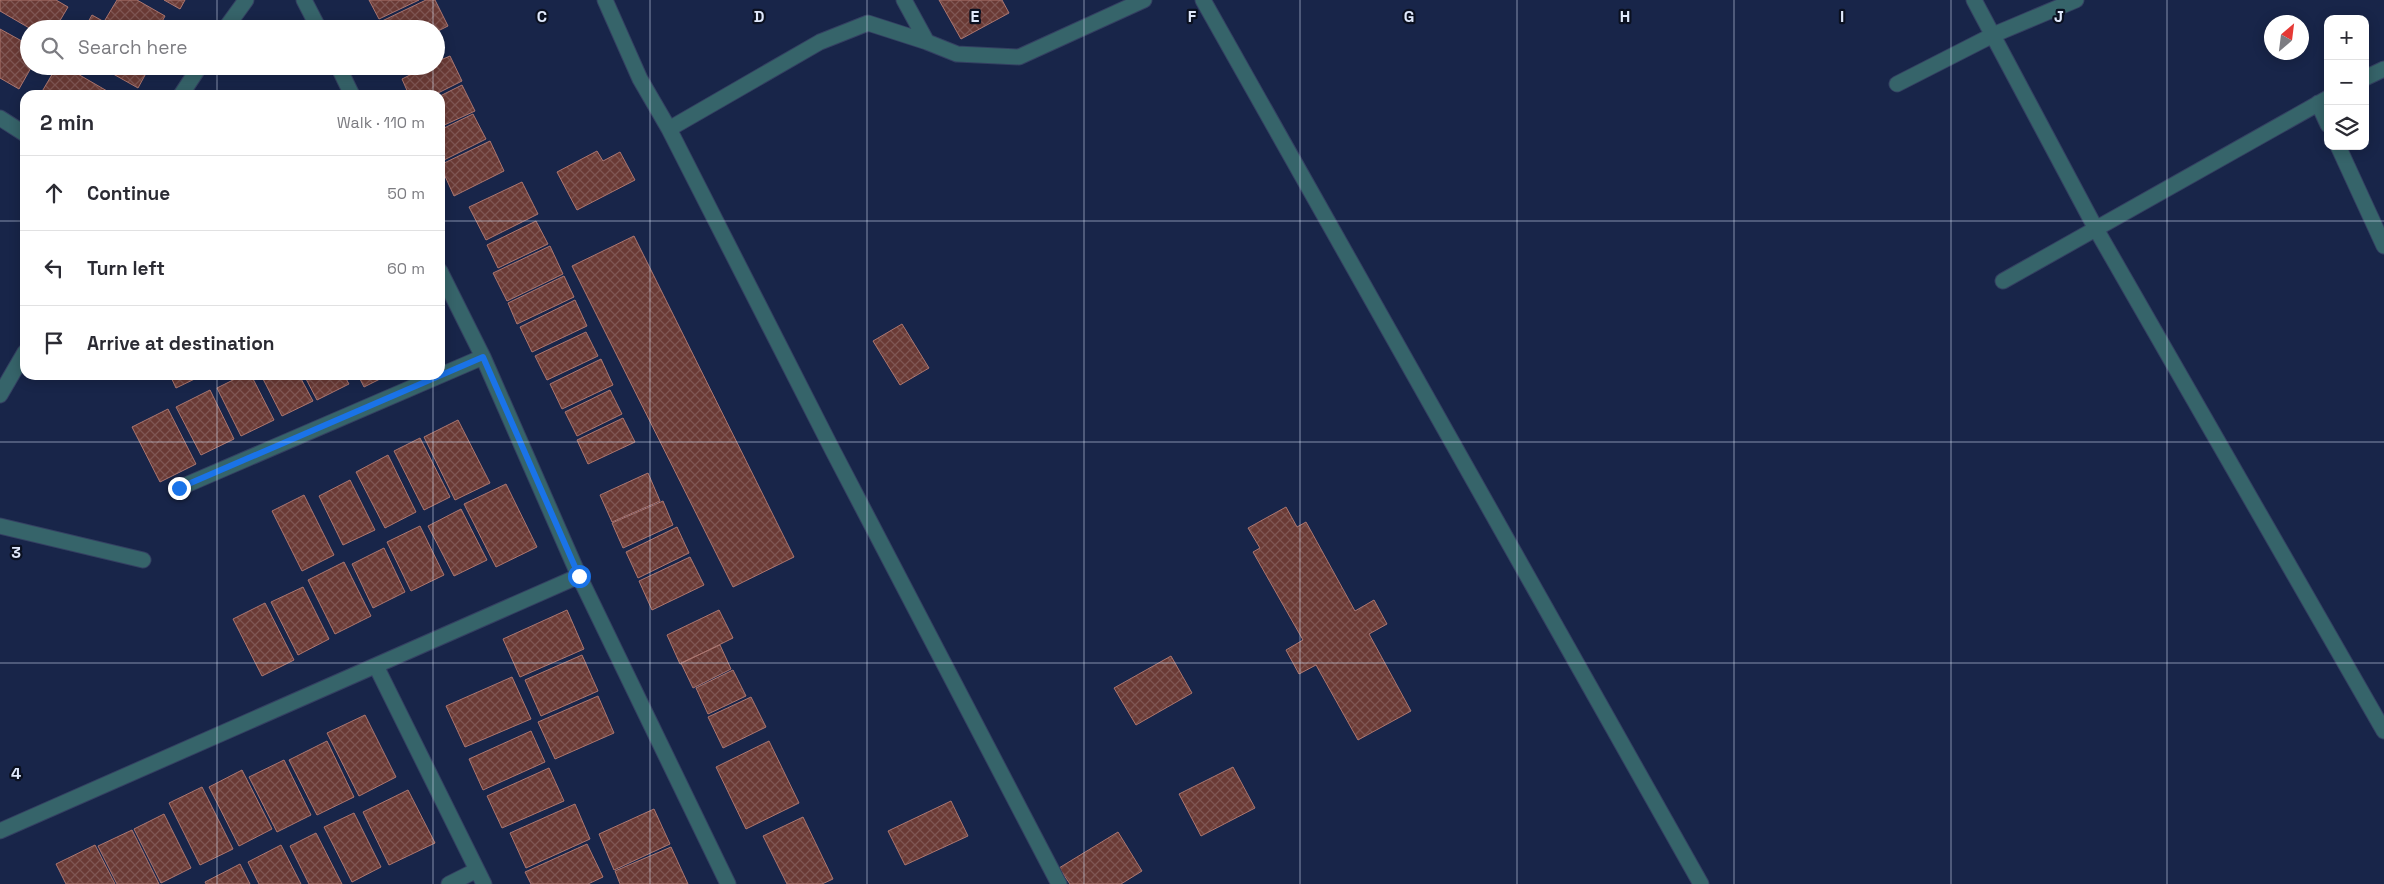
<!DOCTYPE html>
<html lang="en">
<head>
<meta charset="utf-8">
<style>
	:root { --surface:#fff; --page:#f2f2f3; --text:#2b2b33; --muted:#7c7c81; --line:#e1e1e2 }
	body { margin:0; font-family:"Space Grotesk",sans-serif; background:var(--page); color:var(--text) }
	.controls { position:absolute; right:15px; top:15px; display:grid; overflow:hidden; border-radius:10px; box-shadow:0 2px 12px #0003 }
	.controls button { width:45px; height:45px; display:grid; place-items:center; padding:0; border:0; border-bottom:1px solid var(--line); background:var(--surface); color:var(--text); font:25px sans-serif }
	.compass { position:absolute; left:2264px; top:15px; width:45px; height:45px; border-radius:50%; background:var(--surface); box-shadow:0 2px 12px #0003; rotate:28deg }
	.stop { position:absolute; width:15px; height:15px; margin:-11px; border:4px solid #1a73e8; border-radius:50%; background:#fff }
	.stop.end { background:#1a73e8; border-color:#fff; box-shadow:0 1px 5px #0008 }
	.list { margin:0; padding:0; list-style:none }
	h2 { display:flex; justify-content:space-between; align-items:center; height:65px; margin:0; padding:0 20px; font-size:21px }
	h2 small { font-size:16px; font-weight:400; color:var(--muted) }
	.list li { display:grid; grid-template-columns:32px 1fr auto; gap:15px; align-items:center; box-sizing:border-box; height:75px; padding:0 20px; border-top:1px solid var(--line) }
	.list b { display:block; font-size:19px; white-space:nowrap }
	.list em { font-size:16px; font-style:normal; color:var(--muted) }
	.icon { flex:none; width:28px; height:28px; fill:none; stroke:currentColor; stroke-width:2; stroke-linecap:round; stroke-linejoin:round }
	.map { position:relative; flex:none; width:2384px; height:884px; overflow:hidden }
	.search { position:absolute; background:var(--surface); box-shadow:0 2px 12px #0003; left:20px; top:20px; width:425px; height:55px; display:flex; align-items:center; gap:12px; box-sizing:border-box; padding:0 18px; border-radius:28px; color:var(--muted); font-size:19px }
	.panel { position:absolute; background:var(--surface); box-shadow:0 2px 12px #0003; left:20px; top:90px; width:425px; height:290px; border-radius:15px }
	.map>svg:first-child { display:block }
</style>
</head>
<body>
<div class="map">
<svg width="2384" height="884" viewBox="0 0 2384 884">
	<defs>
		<pattern id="building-cross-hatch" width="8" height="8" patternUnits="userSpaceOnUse" patternTransform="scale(1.25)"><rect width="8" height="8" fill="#6a3a35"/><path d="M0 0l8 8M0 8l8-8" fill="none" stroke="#7f5653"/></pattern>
	</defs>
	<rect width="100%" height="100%" fill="#182549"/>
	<!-- building -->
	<path fill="url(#building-cross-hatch)" stroke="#ab7670" d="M0,0H56L68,7L55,29H31L0,11Z
		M117,0H137L165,16L158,29H120L105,20Z
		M164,0H185L180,9Z
		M369,0H419L379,19Z
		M426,0H435L448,26L436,32V29H386L382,21Z
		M939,0H1002L1009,13L961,39Z
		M92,15L117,29H84Z
		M0,29L29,45V66H32L19,89L0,78Z
		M450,56L462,81L434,95H409L402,79L428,66H436V62Z
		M57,66H64L114,95H40Z
		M99,66H150L138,88Z
		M462,85L475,111L440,127V96Z
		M473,114L486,139L440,162V130Z
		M490,141L504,171L454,196L440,165Z
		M597,151L603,161L620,152L635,180L577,210L557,172Z
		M522,182L538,214L486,240L469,207Z
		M536,221L548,244L498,268L487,245Z
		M634,236L794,557L733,587L572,266Z
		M550,246L563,274L507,301L493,273Z
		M564,276L574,297L517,324L508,303Z
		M575,300L587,326L532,352L520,327Z
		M902,324L929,368L900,385L873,341Z
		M586,332L598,356L547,380L535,356Z
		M601,359L613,385L562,409L550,384Z
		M170,375H203L176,388Z
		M243,375H251L274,420L241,436L217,388Z
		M261,375H299L313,401L282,416Z
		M304,375H344L349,384L317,400Z
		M358,375H388L364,387Z
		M210,390L234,439L201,455L176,407Z
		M610,390L622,414L577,436L565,412Z
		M168,409L196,464L160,482L132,427Z
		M623,418L635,442L588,464L577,440Z
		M458,420L490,483L455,500L424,437Z
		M420,438L450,497L424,510L394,451Z
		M388,455L416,512L385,528L356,472Z
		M648,473L660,501L612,522L600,495Z
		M350,480L375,530L343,545L319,496Z
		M506,484L537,547L496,567L464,504Z
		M304,495L334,555L302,571L272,511Z
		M663,501L673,525L623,548L612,523Z
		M1286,507L1297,527L1306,522L1355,611L1374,600L1387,624L1369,634L1411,711L1358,740L1316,665L1299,674L1286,650L1303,640L1253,552L1260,548L1248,528Z
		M461,509L487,560L454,576L428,526Z
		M420,526L444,575L411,591L387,542Z
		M677,527L689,553L638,578L626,552Z
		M384,548L405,592L373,608L352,564Z
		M690,557L704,585L652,610L639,581Z
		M344,562L371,616L335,634L308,580Z
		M303,587L329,639L298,655L271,602Z
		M265,603L294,660L262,676L233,619Z
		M567,610L584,649L520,677L503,639Z
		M719,610L733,638L680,664L667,635Z
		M720,645L731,669L693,688L681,663Z
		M582,655L598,691L541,716L525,680Z
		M1171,656L1192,693L1136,725L1114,688Z
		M733,670L746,696L708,714L696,688Z
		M512,677L531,719L465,747L446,706Z
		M598,696L614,733L555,759L538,722Z
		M751,697L766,727L723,748L708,717Z
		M365,715L396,777L359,796L327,733Z
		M531,731L545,762L483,790L469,759Z
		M327,741L354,797L317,815L289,760Z
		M769,741L799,803L746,829L716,767Z
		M284,760L311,815L277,832L249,777Z
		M1233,767L1255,808L1201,836L1179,794Z
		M549,768L564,801L502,828L487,796Z
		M242,770L272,829L239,846L209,787Z
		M202,787L233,849L200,865L169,803Z
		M408,790L435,843L389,865L363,812Z
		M951,801L968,836L905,865L888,831Z
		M575,804L590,839L526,868L510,833Z
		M654,809L670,844L614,870L599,834Z
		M354,813L381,867L352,882L324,827Z
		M164,814L191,868L161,883L134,829Z
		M803,817L833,879L822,884H787L763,836Z
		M132,830L159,884H117L98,846Z
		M1118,832L1142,871L1121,884H1070L1059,868Z
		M316,833L342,884H309L290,846Z
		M587,844L603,877L588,884H531L525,872Z
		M95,845L115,884H66L56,864Z
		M281,845L301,884H259L248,862Z
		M671,847L688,884H620L615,871Z
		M240,864L250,884H206L205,882Z"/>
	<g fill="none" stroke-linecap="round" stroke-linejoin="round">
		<!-- minor casing -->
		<g stroke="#344062" stroke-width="17">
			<path id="minor" d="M304,0L319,29
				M605,0L640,79L669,129L833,451L1059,884
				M904,0L927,42
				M1203,0L1701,884
				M1974,0L2096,229L2384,731
				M225,29L246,0
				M338,66L352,95
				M2365,78L2384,69
				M1897,84L1993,35L2076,0
				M181,95L200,66
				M2318,103L2328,125
				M0,118L25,134
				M669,129L820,42L868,23L927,42L957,54L1019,57L1144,0
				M2338,146L2384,246
				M440,271L483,357L579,576L728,884
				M2003,281L2328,98
				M0,395L25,352
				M179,488L483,357
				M0,526L143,560
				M376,666L484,884
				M0,831L579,576
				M449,884L477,870"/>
		</g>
		<!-- minor -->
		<use href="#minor" stroke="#36646a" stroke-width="15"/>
	</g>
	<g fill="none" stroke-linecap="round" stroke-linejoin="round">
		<!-- route -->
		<path stroke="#1a73e8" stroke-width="6" d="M179,488L483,357L579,576"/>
	</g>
	<!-- grid -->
	<path fill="none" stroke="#e0e9fc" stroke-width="1" stroke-opacity="0.55" d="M217,0V29M433,0V29M650,0V884M867,0V884M1084,0V884M1300,0V884M1517,0V884M1734,0V884M1951,0V884M2167,0V884M217,66V95M433,66V95M0,221H25M440,221H2384M217,375V884M433,375V884M0,442H2384M0,663H2384"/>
	<g font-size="16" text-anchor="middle" font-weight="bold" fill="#e0e9fc" stroke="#0a1020" stroke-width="4.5" stroke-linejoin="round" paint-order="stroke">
		<text x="542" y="22">C</text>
		<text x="759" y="22">D</text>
		<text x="975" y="22">E</text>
		<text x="1192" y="22">F</text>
		<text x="1409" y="22">G</text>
		<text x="1625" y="22">H</text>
		<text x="1842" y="22">I</text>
		<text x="2059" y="22">J</text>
		<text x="16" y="558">3</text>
		<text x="16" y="779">4</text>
	</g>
</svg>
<div class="controls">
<button>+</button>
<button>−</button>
<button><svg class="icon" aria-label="layers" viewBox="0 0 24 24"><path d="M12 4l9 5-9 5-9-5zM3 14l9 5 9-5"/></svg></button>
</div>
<svg class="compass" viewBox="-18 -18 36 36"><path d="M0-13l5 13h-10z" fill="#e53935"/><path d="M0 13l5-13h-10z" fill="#7c7c81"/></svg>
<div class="stop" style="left:579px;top:576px"></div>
<div class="stop end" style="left:179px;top:488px"></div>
<div class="search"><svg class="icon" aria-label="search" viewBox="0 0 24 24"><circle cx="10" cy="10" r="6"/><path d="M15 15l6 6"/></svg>Search here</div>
<section class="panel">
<h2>2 min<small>Walk · 110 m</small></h2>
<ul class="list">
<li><svg class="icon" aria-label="ahead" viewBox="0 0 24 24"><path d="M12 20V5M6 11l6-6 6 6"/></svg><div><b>Continue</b></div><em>50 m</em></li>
<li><svg class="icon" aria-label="left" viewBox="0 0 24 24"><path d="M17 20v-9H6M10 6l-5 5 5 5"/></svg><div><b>Turn left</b></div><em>60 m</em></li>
<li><svg class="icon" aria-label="arrive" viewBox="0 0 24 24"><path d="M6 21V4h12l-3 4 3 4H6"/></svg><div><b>Arrive at destination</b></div></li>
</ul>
</section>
</div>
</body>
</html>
